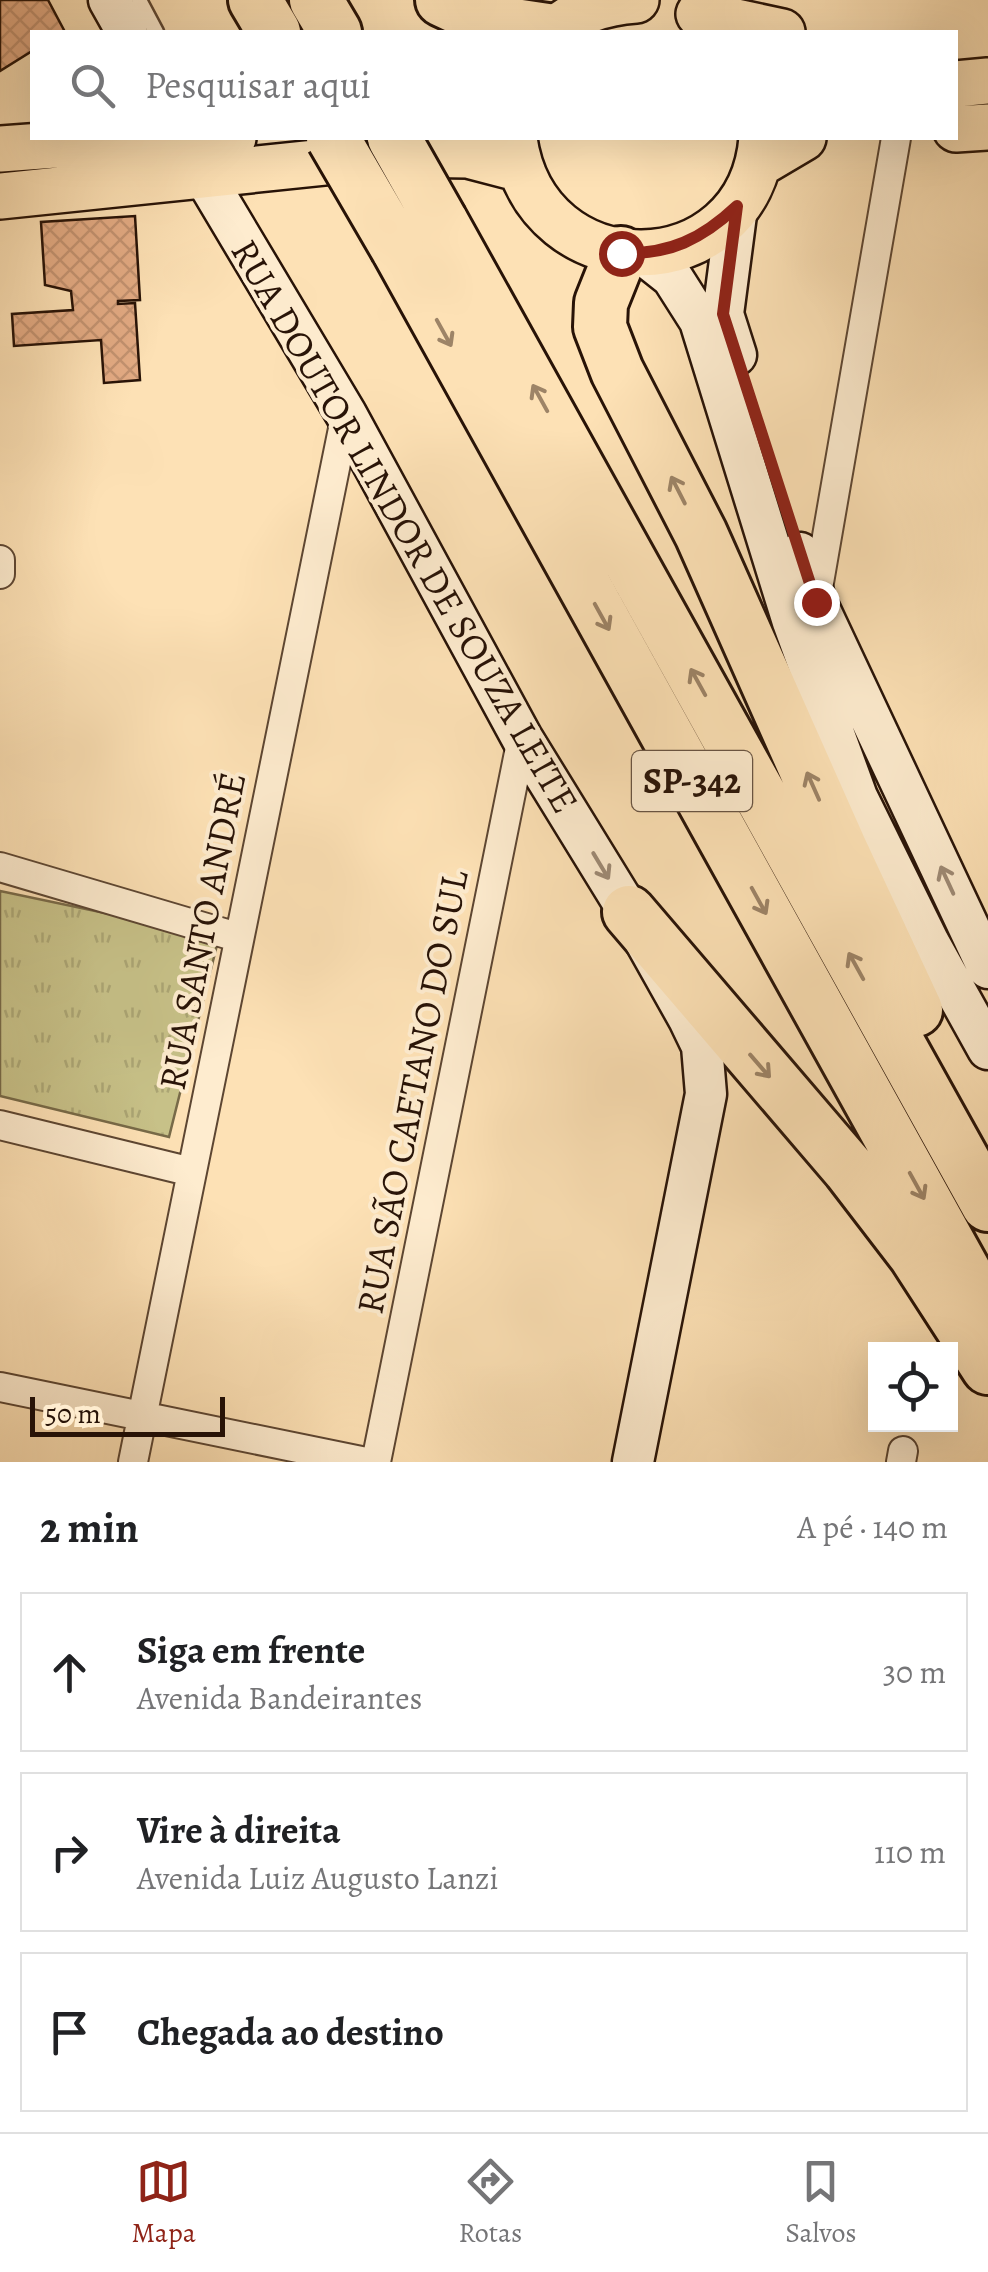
<!DOCTYPE html>
<html lang="pt">
<head>
<meta charset="utf-8">
<style>
	:root { --surface:#fff; --page:#f6f6f6; --text:#202124; --muted:#757577; --line:#e0e0e0; --accent:#8f2418 }
	body { margin:0; font-family:Alegreya,serif; background:var(--page); color:var(--text) }
	.controls { position:absolute; right:30px; bottom:30px; display:grid; overflow:hidden; border-radius:0px; box-shadow:0 10px 40px #0002 }
	.controls button { width:90px; height:90px; display:grid; place-items:center; padding:0; border:0; border-bottom:2px solid var(--line); background:var(--surface); color:var(--text); font:50px sans-serif }
	.scale { position:absolute; left:30px; bottom:25px; width:195px; box-sizing:border-box; padding-left:10px; border:5px solid #281307; border-top:0; font-size:28px; line-height:35px; white-space:nowrap; color:#281307; -webkit-text-stroke:8px #feeccf; paint-order:stroke }
	.stop { position:absolute; width:30px; height:30px; margin:-22px; border:8px solid #8f2418; border-radius:50%; background:#fff }
	.stop.end { background:#8f2418; border-color:#fff; box-shadow:0 2px 10px #0008 }
	.list { margin:0; padding:0; list-style:none }
	h2 { display:flex; justify-content:space-between; align-items:center; height:130px; margin:0; padding:0 40px; font-size:42px }
	h2 small { font-size:32px; font-weight:400; color:var(--muted) }
	.list li { display:grid; grid-template-columns:65px 1fr auto; gap:30px; align-items:center; box-sizing:border-box; height:160px; margin:0 20px 20px; padding:0 20px; border:2px solid var(--line); border-radius:0px }
	.list b { display:block; font-size:38px; white-space:nowrap }
	.list p { margin:0; font-size:32px; white-space:nowrap; color:var(--muted) }
	.list em { font-size:32px; font-style:normal; color:var(--muted) }
	.icon { flex:none; width:55px; height:55px; fill:none; stroke:currentColor; stroke-width:2; stroke-linecap:round; stroke-linejoin:round }
	.map { position:relative; flex:none; width:988px; height:1462px; overflow:hidden }
	.search { position:absolute; background:var(--surface); box-shadow:0 10px 40px #0002; left:30px; right:30px; top:30px; height:110px; display:flex; align-items:center; gap:25px; box-sizing:border-box; padding:0 35px; border-radius:0px; color:var(--muted); font-size:38px }
	.sheet { height:670px; background:var(--surface) }
	nav { display:flex; justify-content:space-around; align-items:center; box-sizing:border-box; height:140px; border-top:2px solid var(--line); background:var(--surface); font-size:28px; color:var(--muted) }
	nav a { display:grid; justify-items:center; gap:5px }
	nav .on { color:var(--accent) }
	.map>svg:first-child { display:block }
</style>
</head>
<body>
<div class="map">
<svg width="988" height="1462" viewBox="0 0 988 1462">
	<defs>
		<pattern id="park-tufts" width="24" height="20" patternUnits="userSpaceOnUse" patternTransform="scale(2.5)"><rect width="24" height="20" fill="#c7c188"/><path d="M3 7l-1-3M5 7V3M7 7l1-3M15 17l-1-3M17 17v-4M19 17l1-3" fill="none" stroke="#aba574"/></pattern>
		<pattern id="building-cross-hatch" width="8" height="8" patternUnits="userSpaceOnUse" patternTransform="scale(2.5)"><rect width="8" height="8" fill="#e3ab84"/><path d="M0 0l8 8M0 8l8-8" fill="none" stroke="#c39270"/></pattern>
	</defs>
	<rect width="100%" height="100%" fill="#fde1b5"/>
	<filter id="stains"><feTurbulence type="fractalNoise" baseFrequency=".002" numOctaves="4"/><feColorMatrix values="0 0 0 0 .2 0 0 0 0 .09 0 0 0 0 .02 0 0 0 .5 -.17"/></filter>
	<radialGradient id="worn" r=".72"><stop offset=".6" stop-color="#630" stop-opacity="0"/><stop offset="1" stop-color="#630" stop-opacity=".3"/></radialGradient>
	<!-- park -->
	<path fill="url(#park-tufts)" stroke="#786a48" stroke-width="2.5" d="M0,891L219,937L169,1137L0,1096Z"/>
	<!-- building -->
	<path fill="url(#building-cross-hatch)" stroke="#281307" stroke-width="2.5" d="M0,0H48L65,32H32V51L0,71Z
		M135,216L140,300L118,301V304L135,303L140,380L104,383L101,340L14,346L12,314L73,310L71,291L45,285L41,222Z"/>
	<g fill="none" stroke-linecap="round" stroke-linejoin="round">
		<!-- lane casing -->
		<g stroke="#5d4632" stroke-width="19">
			<path id="lane" d="M139,0L156,32"/>
		</g>
		<!-- street casing -->
		<g stroke="#5d4632" stroke-width="32">
			<path id="street" d="M0,560V574
				M817,594L896,138
				M0,867L237,937
				M0,1125L192,1172
				M0,1387L366,1462
				M133,1462L346,414
				M376,1462L522,738
				M901,1462L903,1451"/>
		</g>
		<!-- secondary casing -->
		<g stroke="#281307" stroke-width="45">
			<path id="secondary" d="M109,0L127,32
				M192,149L204,176L346,414L522,738L629,912L689,1019L702,1046L706,1094L633,1462
				M643,254L672,277L700,321L793,622L857,797L929,943L988,1049
				M736,355L723,314L737,207
				M800,553L816,602L988,968"/>
		</g>
		<!-- primary casing -->
		<g stroke="#281307" stroke-width="50">
			<path id="primary" d="M699,14L782,32
				M552,32C576,11 605,2 636,0
				M956,84L988,81
				M956,129L988,127
				M514,139C536,293 750,289 762,138
				M0,149L137,139L190,143L233,138
				M759,164L803,138
				M0,196L402,154L468,155L518,168"/>
		</g>
		<!-- highway casing -->
		<g stroke="#281307" stroke-width="58">
			<path id="highway" d="M255,0L274,32
				M316,0L335,32
				M442,0L487,21L554,31
				M441,221L988,1205
				M397,248L988,1314
				M621,253L601,303L600,327L617,371L701,534L840,847L916,1010
				M629,912L849,1169L915,1255L988,1368"/>
		</g>
		<!-- lane -->
		<use href="#lane" stroke="#feeccf" stroke-width="14"/>
		<!-- street -->
		<use href="#street" stroke="#feeccf" stroke-width="28"/>
		<!-- secondary -->
		<use href="#secondary" stroke="#feeccf" stroke-width="40"/>
		<!-- primary -->
		<use href="#primary" stroke="#fde1b5" stroke-width="45"/>
		<!-- highway -->
		<use href="#highway" stroke="#fde1b5" stroke-width="52"/>
		<!-- highway-bridge casing -->
		<g stroke="#281307" stroke-width="58" stroke-linecap="butt">
			<path id="highway-bridge" d="M333,138L397,248
				M394,138L441,221"/>
		</g>
		<!-- highway-bridge -->
		<use href="#highway-bridge" stroke="#fde1b5" stroke-width="52"/>
	</g>
	<!-- one-way arrows -->
	<defs><path id="oneway-shaft" d="M-6 0H5M1.5-3L5.5 0L1.5 3" fill="none" stroke-width="1.6" stroke-linecap="round" stroke-linejoin="round" transform="scale(2.5)"/></defs>
	<g stroke="#9d8467">
		<use href="#oneway-shaft" transform="translate(444 333) rotate(61)"/>
		<use href="#oneway-shaft" transform="translate(540 398) rotate(-119)"/>
		<use href="#oneway-shaft" transform="translate(678 490) rotate(-117)"/>
		<use href="#oneway-shaft" transform="translate(602 617) rotate(61)"/>
		<use href="#oneway-shaft" transform="translate(698 682) rotate(-119)"/>
		<use href="#oneway-shaft" transform="translate(813 786) rotate(-114)"/>
		<use href="#oneway-shaft" transform="translate(759 901) rotate(61)"/>
		<use href="#oneway-shaft" transform="translate(856 966) rotate(-119)"/>
		<use href="#oneway-shaft" transform="translate(760 1066) rotate(49)"/>
		<use href="#oneway-shaft" transform="translate(917 1186) rotate(61)"/>
	</g>
	<g stroke="#9e8a75">
		<use href="#oneway-shaft" transform="translate(601 866) rotate(59)"/>
		<use href="#oneway-shaft" transform="translate(947 880) rotate(-115)"/>
	</g>
	<g fill="none" stroke-linecap="round" stroke-linejoin="round">
		<!-- route -->
		<path stroke="#8f2418" stroke-width="12" d="M621,253C669,255 702,239 737,206L723,314L816,602"/>
	</g>
	<g text-anchor="middle" stroke-width="8" stroke-linejoin="round" paint-order="stroke">
		<!-- shield labels -->
		<rect fill="#feeccf" stroke="#685443" stroke-width="2.5" x="632" y="751" width="120" height="60" rx="8"/>
		<g font-size="35" font-weight="bold" fill="#281307">
			<text x="692" y="793">SP-342</text>
		</g>
		<!-- street labels -->
		<g font-size="38" fill="#281307" stroke="#feeccf">
			<text transform="translate(405 526) rotate(60)" y="13">RUA DOUTOR LINDOR DE SOUZA LEITE</text>
			<text transform="translate(202 931) rotate(-79)" y="13">RUA SANTO ANDRÉ</text>
			<text transform="translate(412 1092) rotate(-79)" y="13">RUA SÃO CAETANO DO SUL</text>
		</g>
	</g>
	<rect width="100%" height="100%" filter="url(#stains)"/>
	<rect width="100%" height="100%" fill="url(#worn)"/>
</svg>
<div class="controls">
<button><svg class="icon" aria-label="locate" viewBox="0 0 24 24"><circle cx="12" cy="12" r="6"/><path d="M12 2v4M12 18v4M2 12h4M18 12h4"/></svg></button>
</div>
<div class="scale">50 m</div>
<div class="stop" style="left:621px;top:253px"></div>
<div class="stop end" style="left:816px;top:602px"></div>
<div class="search"><svg class="icon" aria-label="search" viewBox="0 0 24 24"><circle cx="10" cy="10" r="6"/><path d="M15 15l6 6"/></svg>Pesquisar aqui</div>
</div>
<section class="sheet">
<h2>2 min<small>A pé · 140 m</small></h2>
<ul class="list">
<li><svg class="icon" aria-label="ahead" viewBox="0 0 24 24"><path d="M12 20V5M6 11l6-6 6 6"/></svg><div><b>Siga em frente</b><p>Avenida Bandeirantes</p></div><em>30 m</em></li>
<li><svg class="icon" aria-label="right" viewBox="0 0 24 24"><path d="M7 20v-9h11M14 6l5 5-5 5"/></svg><div><b>Vire à direita</b><p>Avenida Luiz Augusto Lanzi</p></div><em>110 m</em></li>
<li><svg class="icon" aria-label="arrive" viewBox="0 0 24 24"><path d="M6 21V4h12l-3 4 3 4H6"/></svg><div><b>Chegada ao destino</b></div></li>
</ul>
</section>
<nav>
<a class="on"><svg class="icon" aria-label="map" viewBox="0 0 24 24"><path d="M3 6l6-2 6 2 6-2v14l-6 2-6-2-6 2zM9 4v14M15 6v14"/></svg>Mapa</a>
<a><svg class="icon" aria-label="directions" viewBox="0 0 24 24"><path d="M12 3l9 9-9 9-9-9zM9 14v-3h6M13 9l2 2-2 2"/></svg>Rotas</a>
<a><svg class="icon" aria-label="saved" viewBox="0 0 24 24"><path d="M7 4h10v16l-5-4-5 4z"/></svg>Salvos</a>
</nav>
</body>
</html>
